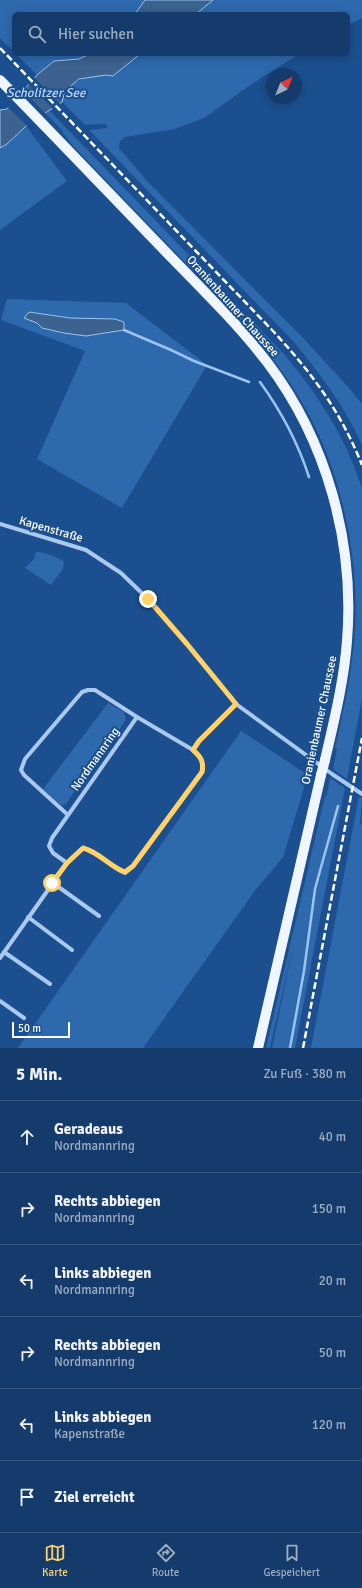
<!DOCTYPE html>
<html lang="de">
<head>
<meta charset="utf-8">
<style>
	:root { --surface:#143b6b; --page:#1d4271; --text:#f1f3f6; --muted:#9dadc1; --line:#33557e; --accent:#ffd166 }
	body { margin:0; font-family:Signika,sans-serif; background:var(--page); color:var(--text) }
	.compass { position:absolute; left:266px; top:68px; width:36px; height:36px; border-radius:50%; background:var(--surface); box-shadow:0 2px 10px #0003; rotate:43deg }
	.scale { position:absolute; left:12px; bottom:10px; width:58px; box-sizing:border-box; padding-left:4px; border:2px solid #fff; border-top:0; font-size:11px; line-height:14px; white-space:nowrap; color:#fff; -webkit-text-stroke:3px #1b4f8f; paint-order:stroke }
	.stop { position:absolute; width:12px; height:12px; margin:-9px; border:3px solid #ffd166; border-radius:50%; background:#fff }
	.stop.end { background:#ffd166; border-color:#fff; box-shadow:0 1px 4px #0008 }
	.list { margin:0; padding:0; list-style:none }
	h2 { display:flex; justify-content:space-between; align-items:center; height:52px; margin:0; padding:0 16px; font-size:17px }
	h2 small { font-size:13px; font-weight:400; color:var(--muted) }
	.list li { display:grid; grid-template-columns:26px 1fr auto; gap:12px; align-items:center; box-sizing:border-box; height:72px; padding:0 16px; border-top:1px solid var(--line) }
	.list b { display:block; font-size:15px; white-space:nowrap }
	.list p { margin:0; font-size:13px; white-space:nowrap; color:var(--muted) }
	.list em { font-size:13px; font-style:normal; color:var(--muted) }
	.icon { flex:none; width:22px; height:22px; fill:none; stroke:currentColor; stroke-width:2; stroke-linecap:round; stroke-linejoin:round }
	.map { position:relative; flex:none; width:362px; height:1048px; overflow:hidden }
	.search { position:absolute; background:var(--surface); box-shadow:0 2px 10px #0003; left:12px; right:12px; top:12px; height:44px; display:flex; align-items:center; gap:10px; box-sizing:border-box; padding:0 14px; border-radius:6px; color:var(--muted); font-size:15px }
	.sheet { height:484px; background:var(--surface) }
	nav { display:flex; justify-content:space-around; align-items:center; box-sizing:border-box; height:56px; border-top:1px solid var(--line); background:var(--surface); font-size:11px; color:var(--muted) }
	nav a { display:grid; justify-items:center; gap:2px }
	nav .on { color:var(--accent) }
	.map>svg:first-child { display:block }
</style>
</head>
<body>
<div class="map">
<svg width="362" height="1048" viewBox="0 0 362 1048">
	<rect width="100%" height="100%" fill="#1b4f8f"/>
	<!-- green -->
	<path fill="#2e69ad" d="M0,0H145L135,14H14V52L0,38Z
		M213,0H362V18L348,25V14H196Z
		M16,54H89L79,59L54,61L37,75Z
		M140,54H299L249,86L204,118L175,129L125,137L120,141L119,148L149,183L303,338L350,389L362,404V445C345,406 320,374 293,341L89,130L107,128L106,124L85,125L62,102C63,98 64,93 66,90C77,78 97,73 113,76Z
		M50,111L284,354C318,395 346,437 362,489V698L347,779L333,769L337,749L335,748C344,710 352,671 355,632C360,556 340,464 300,399C281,368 259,340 234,313L74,147L63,133V131L46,114Z
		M26,126L67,181L0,230V148L7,144Z
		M7,299L126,303L207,365L122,508L37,459L85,351L1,320Z
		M36,552C45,551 55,557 64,561L63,569L51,585L25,568L34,559Z
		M108,703L124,712L126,720L65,805H61L43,789Z
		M241,731L308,775L283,857L254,892L143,1048H18Z
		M330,778L345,788L295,1048H272L294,942L270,1048H266L325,796L326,797L327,794Z
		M359,796L362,798L360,824L362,825V1048H311Z"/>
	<!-- water -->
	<path fill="#3c6290" stroke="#9cc4f0" d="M145,0H213L196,14H135Z
		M89,54H140L113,76L106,75L79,79L65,91L62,102L26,126L7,144L0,148V110L7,109L37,75L54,61L79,59Z
		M29,312L70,318L115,319L124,322V330L86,336L64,333L42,328L37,323L24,318Z"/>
	<!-- pier -->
	<path fill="#1b4f8f" d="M33,76L61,105L54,110L27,83Z
		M22,89L47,115L28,127L7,106Z"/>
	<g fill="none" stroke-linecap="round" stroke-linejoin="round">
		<!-- stream -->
		<path stroke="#9cc4f0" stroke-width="2.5" d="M124,330L171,350L194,361L249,382
			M260,382C281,411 298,443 309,477
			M290,1048L304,971L315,889L338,806"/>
		<!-- minor -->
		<path stroke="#a9c9ee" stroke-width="4" d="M0,524L86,550L121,573L148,599L187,644L236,704L332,774L362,794
			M193,750L199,741L236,704
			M68,815L24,775L21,770L25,759L82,692L88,690H95L137,717
			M53,883L99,916
			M28,917L72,950
			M4,952L50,984
			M0,958L67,863L83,848C99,852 110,867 125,873L133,866L202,772C204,762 201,757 193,750L137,717L52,838L49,846L53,853L67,863
			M0,1001L24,1018"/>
		<!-- primary -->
		<path stroke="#f0f6ff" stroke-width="10" d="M0,80C56,137 111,195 166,252C201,288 237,323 267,362C327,441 355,543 347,641C344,681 334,721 325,760
			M258,1048L321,775"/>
		<!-- rail -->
		<path stroke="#fff" stroke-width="2.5" stroke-dasharray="7 3" stroke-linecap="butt" d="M0,48L273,331C312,373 341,412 362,465
			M303,1048L362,738"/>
		<!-- primary-bridge -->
		<path stroke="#f0f6ff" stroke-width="10" d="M321,775L325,760"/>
	</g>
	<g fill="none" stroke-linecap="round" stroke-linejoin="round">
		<!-- route -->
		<path stroke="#ffd166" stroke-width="5" d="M52,883L67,863L83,848C99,852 110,867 125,872L133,866L202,772C204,762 201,757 193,750L199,741L236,704L187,644L148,599"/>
	</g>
	<g text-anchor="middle" stroke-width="4" stroke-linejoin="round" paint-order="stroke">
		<!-- street labels -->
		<g font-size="12" fill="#fff" stroke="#1b4f8f">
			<text transform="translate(233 306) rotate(48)" y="4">Oranienbaumer Chaussee</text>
			<text transform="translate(51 529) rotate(16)" y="4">Kapenstraße</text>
			<text transform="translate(319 720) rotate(-78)" y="4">Oranienbaumer Chaussee</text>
			<text transform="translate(95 759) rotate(-55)" y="4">Nordmannring</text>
		</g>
		<!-- water labels -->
		<g font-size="13" font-style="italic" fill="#b5d3f5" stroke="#1b4f8f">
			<text x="46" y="97">Scholitzer See</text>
		</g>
	</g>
</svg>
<svg class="compass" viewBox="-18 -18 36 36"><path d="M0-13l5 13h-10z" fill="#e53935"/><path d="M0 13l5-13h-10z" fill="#9dadc1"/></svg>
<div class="scale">50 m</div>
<div class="stop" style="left:52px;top:883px"></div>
<div class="stop end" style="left:148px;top:599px"></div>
<div class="search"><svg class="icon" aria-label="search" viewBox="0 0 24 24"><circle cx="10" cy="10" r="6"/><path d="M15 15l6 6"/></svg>Hier suchen</div>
</div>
<section class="sheet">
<h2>5 Min.<small>Zu Fuß · 380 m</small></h2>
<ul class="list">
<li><svg class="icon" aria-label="ahead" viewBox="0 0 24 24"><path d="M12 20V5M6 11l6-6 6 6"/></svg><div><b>Geradeaus</b><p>Nordmannring</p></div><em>40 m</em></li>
<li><svg class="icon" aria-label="right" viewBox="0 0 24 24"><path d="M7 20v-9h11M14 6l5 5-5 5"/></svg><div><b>Rechts abbiegen</b><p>Nordmannring</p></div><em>150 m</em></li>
<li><svg class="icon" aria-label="left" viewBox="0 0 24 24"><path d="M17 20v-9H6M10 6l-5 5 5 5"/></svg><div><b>Links abbiegen</b><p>Nordmannring</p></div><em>20 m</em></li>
<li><svg class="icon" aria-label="right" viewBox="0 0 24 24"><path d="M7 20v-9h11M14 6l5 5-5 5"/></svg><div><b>Rechts abbiegen</b><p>Nordmannring</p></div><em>50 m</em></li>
<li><svg class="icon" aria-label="left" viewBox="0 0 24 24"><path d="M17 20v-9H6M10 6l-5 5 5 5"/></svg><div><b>Links abbiegen</b><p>Kapenstraße</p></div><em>120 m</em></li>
<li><svg class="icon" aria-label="arrive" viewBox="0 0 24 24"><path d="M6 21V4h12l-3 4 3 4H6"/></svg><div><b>Ziel erreicht</b></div></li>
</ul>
</section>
<nav>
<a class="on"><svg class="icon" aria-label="map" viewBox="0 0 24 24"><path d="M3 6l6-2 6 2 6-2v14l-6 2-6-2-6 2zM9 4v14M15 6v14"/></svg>Karte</a>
<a><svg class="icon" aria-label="directions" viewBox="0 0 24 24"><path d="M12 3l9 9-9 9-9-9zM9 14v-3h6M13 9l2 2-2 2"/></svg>Route</a>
<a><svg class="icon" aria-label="saved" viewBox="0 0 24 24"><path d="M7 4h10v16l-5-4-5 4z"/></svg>Gespeichert</a>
</nav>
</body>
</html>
